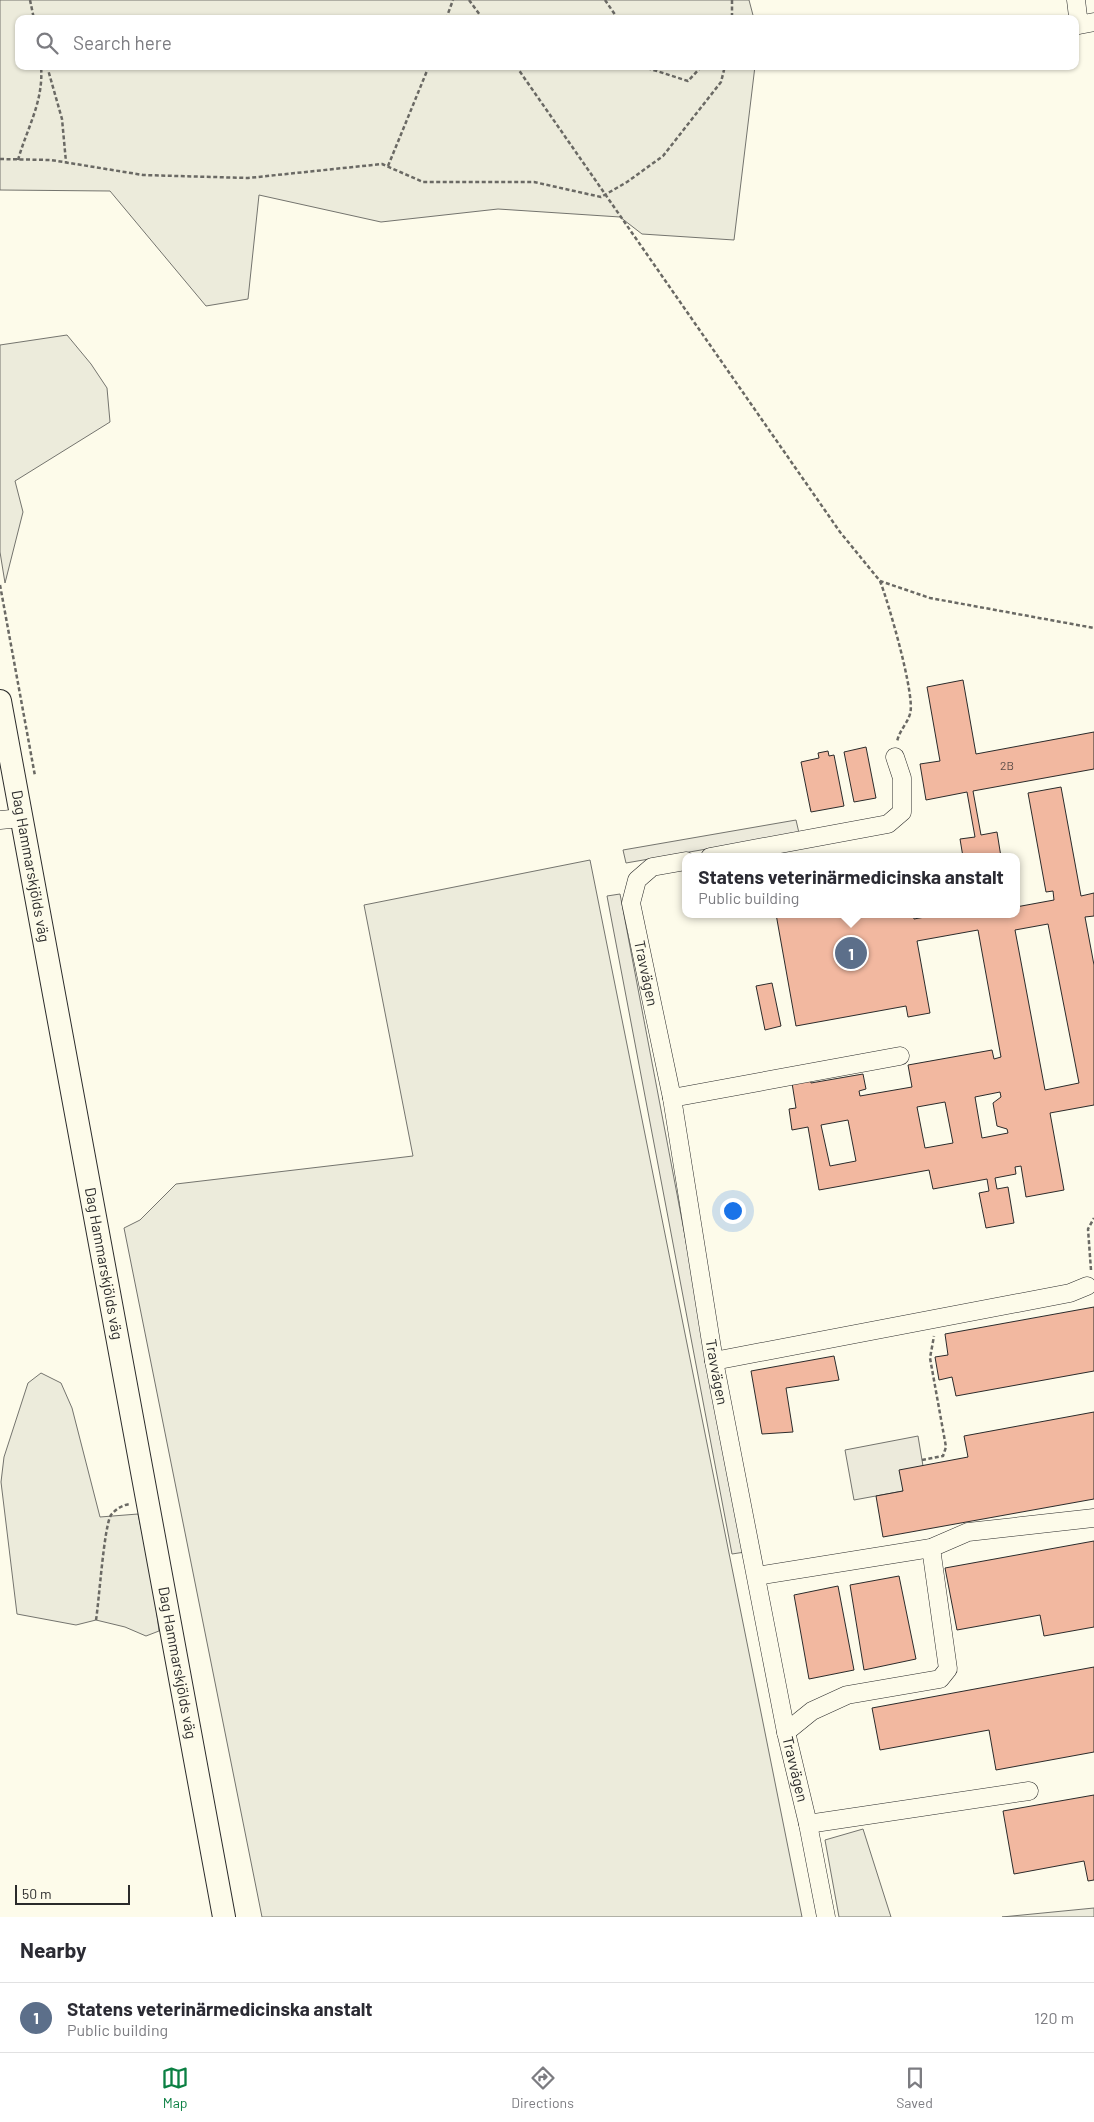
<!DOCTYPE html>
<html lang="en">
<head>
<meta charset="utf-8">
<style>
	:root { --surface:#fff; --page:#f2f2f3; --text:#2b2b33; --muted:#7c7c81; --line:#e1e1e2; --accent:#0b8043 }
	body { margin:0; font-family:Barlow,sans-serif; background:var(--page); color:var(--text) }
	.scale { position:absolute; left:15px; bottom:12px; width:115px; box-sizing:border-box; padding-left:5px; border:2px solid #2b2b2b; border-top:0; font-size:14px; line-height:18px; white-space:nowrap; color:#2b2b2b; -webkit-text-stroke:4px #fdfbea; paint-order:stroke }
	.you { position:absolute; left:732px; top:1210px; width:18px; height:18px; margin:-12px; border:4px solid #fff; border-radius:50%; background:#1a73e8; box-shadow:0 0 0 8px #1a73e833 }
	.badge { display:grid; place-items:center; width:32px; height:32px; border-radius:50%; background:var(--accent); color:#fff; font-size:16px; font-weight:700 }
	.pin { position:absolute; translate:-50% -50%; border:2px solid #fff; box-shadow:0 1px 5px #0006 }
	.popup { position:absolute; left:682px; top:853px; width:338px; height:65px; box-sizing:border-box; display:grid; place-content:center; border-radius:10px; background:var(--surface); filter:drop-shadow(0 1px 4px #0005); font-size:16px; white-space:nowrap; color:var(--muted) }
	.popup b { font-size:19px; color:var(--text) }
	.popup::after { content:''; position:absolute; left:50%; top:100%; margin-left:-10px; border:10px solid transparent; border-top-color:var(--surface) }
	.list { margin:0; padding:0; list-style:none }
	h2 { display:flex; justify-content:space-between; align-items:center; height:65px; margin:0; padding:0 20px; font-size:21px }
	h2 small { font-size:16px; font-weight:400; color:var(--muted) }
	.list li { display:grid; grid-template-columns:32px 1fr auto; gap:15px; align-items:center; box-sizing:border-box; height:70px; padding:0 20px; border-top:1px solid var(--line) }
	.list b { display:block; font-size:19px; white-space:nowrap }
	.list p { margin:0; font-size:16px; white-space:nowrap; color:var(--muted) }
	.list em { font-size:16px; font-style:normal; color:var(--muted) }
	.icon { flex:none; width:28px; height:28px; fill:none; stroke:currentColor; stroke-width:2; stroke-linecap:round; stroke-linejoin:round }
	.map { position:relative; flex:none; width:1094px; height:1917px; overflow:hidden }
	.search { position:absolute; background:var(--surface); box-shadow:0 1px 4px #0004; left:15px; right:15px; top:15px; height:55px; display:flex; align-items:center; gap:12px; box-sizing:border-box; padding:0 18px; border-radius:10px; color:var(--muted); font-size:19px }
	.sheet { height:135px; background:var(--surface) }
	nav { display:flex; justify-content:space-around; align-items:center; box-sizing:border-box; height:70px; border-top:1px solid var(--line); background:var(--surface); font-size:14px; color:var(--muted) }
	nav a { display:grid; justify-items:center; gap:2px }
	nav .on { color:var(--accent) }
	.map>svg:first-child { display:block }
</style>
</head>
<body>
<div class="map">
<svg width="1094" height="1917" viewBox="0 0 1094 1917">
	<rect width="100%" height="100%" fill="#fdfbea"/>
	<!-- green -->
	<path fill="#ecebdb" stroke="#74746e" d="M0,0H749L754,19H19V66H755L734,240L642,234L620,217L498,209L381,222L259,195L248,299L206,306L110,191L0,190Z
		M67,335L91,364L107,388L110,422L15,481L23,512L5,583L0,552V345Z
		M590,860L802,1917H262L124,1228L140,1220L176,1184L413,1156L364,905Z
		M41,1373L61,1383L72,1408L100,1517L138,1514L153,1581L159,1631L146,1636L125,1627L96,1620L76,1625L17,1614L1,1482L4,1457L28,1383Z
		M863,1829L891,1917H839L825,1840Z
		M1094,1908V1917H1002Z"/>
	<!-- parking -->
	<path fill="#eceadb" stroke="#74746e" d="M796,820L799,833L626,863L623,850Z
		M620,894L745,1552L732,1554L607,896Z
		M918,1436L923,1466L903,1491L854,1500L845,1450Z"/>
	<!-- building -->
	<path fill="#f2b8a0" stroke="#2b2b2b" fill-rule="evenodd" d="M963,680L976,754L1094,732V769L973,791L981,835L997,832L1001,857H963L960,839L975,837L967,792L926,800L920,764L940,761L927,687Z
		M866,747L876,798L854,802L844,752Z
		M828,751L829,756L834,755L844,806L811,812L801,762L819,758L818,753Z
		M1061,787L1081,896L1094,893V916L1085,917L1094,965V1105L1050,1113L1064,1190L1026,1197L1021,1166L1015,1167L1016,1174L995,1178L997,1189L1008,1187L1014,1223L986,1228L979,1193L989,1191L987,1179L933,1189L929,1170L819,1190L808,1127L792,1130L789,1109L796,1108L792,1083L810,1079L811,1083L863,1074L866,1089L859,1091L860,1096L912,1087L908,1065L992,1050L994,1059L1001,1057L978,930L917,941L930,1013L908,1017L906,1006L796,1026L776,914H913L914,919L941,914H1016V907L1054,900L1053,891L1046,892L1028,793ZM1048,924L1079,1083L1045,1090L1015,930ZM1000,1092L1001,1097L993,1103L997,1126L1007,1129L1008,1133L982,1138L975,1097ZM945,1102L953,1143L925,1148L917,1107ZM848,1120L856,1161L830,1166L821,1125Z
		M772,983L781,1026L765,1030L756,986Z
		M1094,1307V1371L956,1396L952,1377L939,1380L935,1357L948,1355L945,1334Z
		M834,1356L839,1380L786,1388L793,1432L762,1434L751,1371Z
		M1094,1412V1499L883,1537L876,1496L903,1491L899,1470L968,1457L964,1436Z
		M1094,1541V1627L1044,1636L1040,1615L957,1630L945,1568Z
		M899,1576L916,1659L864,1670L850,1585Z
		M838,1586L854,1670L809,1679L794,1595Z
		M1094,1667V1752L996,1770L989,1730L880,1750L872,1708Z
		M1094,1795V1880L1088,1881L1084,1861L1014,1874L1003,1811Z"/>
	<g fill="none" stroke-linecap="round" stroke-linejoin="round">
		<!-- minor casing -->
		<g stroke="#2b2b2b" stroke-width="19">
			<g id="minor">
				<path d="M1076,0L1079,25L1094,22"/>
				<path d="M0,820L22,818"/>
				<path d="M710,857L888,824L902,812V778L895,757"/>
				<path id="s1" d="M686,861L652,867L637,880L631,903L672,1098L714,1361L786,1732L808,1824L826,1917"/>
				<path d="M672,1098L900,1056"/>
				<path d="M714,1361L1070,1293L1087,1286"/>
				<path d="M757,1576L931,1548L968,1532L1094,1518"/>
				<path d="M786,1732L812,1711L847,1695L940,1679L948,1669L931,1548"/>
				<path d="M808,1824L1029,1791"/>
			</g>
		</g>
		<!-- major casing -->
		<g stroke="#2b2b2b" stroke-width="24">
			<g id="major">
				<path id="s2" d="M0,701L224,1917"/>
			</g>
		</g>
		<!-- path -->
		<path stroke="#6a6964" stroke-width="2.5" stroke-dasharray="4 2.5" stroke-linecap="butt" d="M30,0L34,19
			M469,0L483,19
			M605,0L618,19
			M732,0V19
			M446,19L453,0
			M47,66L62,119L66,162
			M516,66L840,532L880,581L930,598L1094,628
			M641,66L688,81L702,66
			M0,159L51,160L143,175L248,178L382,164L423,182H534L601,197L627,182L663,156L721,82L725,66
			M18,160C27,128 44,101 41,66
			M388,166L429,66
			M880,581C888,601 916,697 910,714C907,724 899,731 897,742
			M0,585L35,776
			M1091,1270L1088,1229L1094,1218
			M922,1460L943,1456L946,1447L930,1358L934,1336
			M96,1620C99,1602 104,1526 111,1515C116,1509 122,1505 130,1504"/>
		<!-- minor -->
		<use href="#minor" stroke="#fdfbea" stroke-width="18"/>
		<!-- major -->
		<use href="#major" stroke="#fdfbea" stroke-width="22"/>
	</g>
	<g text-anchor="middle" stroke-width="4" stroke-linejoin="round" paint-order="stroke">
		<!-- number labels -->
		<g font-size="12" fill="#5d4e48">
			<text x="1007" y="770">2B</text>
		</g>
		<!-- street labels -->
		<g font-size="15" fill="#2b2b2b" stroke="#fdfbea">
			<text dy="5" stroke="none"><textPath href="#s2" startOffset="168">Dag Hammarskjölds väg</textPath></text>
			<text dy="5" stroke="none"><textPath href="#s1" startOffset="150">Travvägen</textPath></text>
			<text dy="5" stroke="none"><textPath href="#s2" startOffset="572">Dag Hammarskjölds väg</textPath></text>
			<text dy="5" stroke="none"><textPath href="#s1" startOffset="555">Travvägen</textPath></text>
			<text dy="5" stroke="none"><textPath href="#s2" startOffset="978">Dag Hammarskjölds väg</textPath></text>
			<text dy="5" stroke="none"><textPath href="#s1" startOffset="960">Travvägen</textPath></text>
		</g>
	</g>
</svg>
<div class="scale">50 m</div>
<div class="you"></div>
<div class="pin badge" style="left:851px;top:953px;background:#5c6f8a">1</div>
<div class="popup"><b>Statens veterinärmedicinska anstalt</b>Public building</div>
<div class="search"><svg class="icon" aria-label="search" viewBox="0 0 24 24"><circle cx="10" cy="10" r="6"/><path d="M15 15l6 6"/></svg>Search here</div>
</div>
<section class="sheet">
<h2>Nearby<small></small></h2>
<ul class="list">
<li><span class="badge" style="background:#5c6f8a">1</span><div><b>Statens veterinärmedicinska anstalt</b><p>Public building</p></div><em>120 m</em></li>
</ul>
</section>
<nav>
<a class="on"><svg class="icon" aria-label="map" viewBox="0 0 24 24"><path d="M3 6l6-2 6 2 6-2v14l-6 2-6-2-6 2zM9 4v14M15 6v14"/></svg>Map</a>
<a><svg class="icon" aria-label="directions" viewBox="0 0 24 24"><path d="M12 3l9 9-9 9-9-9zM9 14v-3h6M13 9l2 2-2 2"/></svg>Directions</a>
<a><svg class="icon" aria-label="saved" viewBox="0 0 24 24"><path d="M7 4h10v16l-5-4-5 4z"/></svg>Saved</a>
</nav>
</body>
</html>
